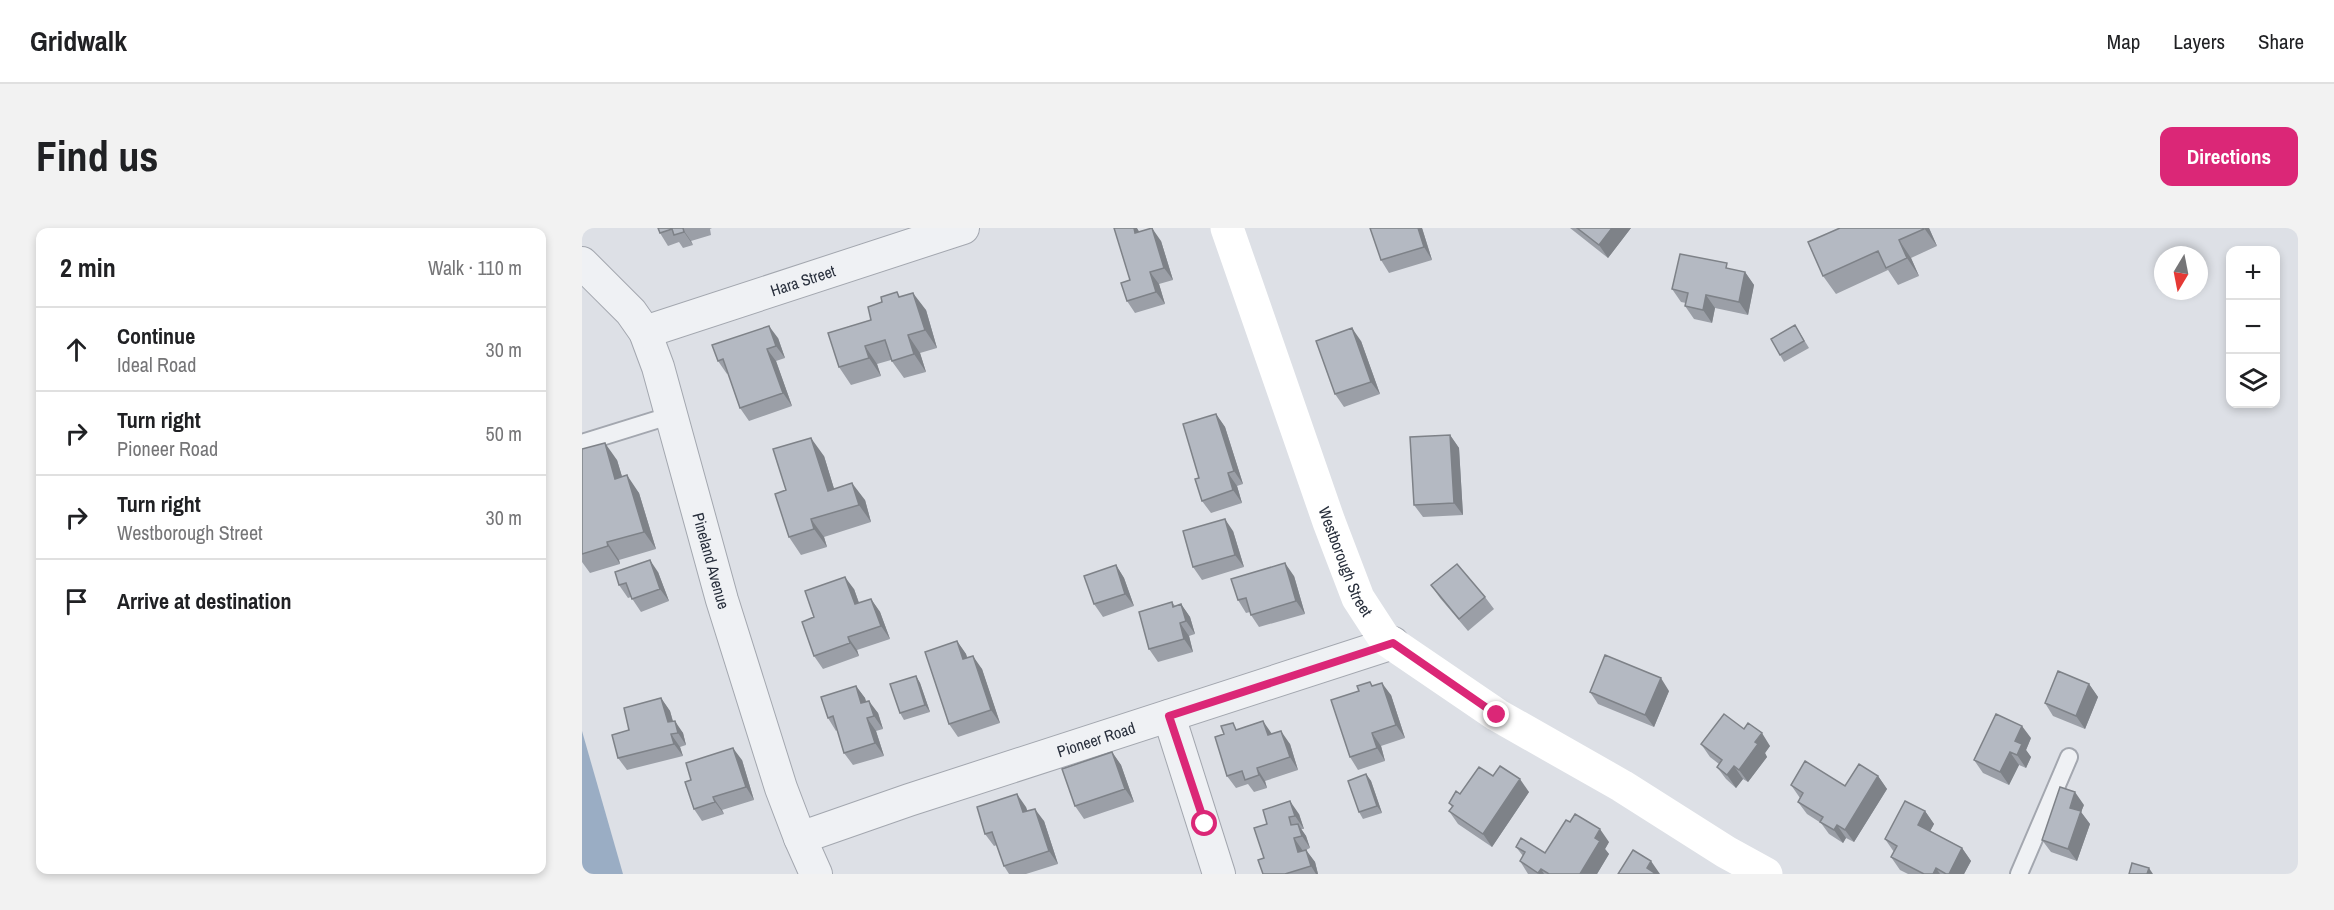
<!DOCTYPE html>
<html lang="en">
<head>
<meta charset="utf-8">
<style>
	:root { --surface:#fff; --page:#f2f2f2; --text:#202124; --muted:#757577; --line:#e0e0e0; --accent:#db2777 }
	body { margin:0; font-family:"Archivo Narrow",sans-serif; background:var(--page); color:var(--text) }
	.controls { position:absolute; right:18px; top:18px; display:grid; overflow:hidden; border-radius:12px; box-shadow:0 3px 9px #0003 }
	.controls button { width:54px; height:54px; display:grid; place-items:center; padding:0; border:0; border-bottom:2px solid var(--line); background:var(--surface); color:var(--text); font:30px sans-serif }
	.compass { position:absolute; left:1572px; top:18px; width:54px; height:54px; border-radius:50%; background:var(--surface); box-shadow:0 3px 9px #0003; rotate:190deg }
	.stop { position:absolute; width:18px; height:18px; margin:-14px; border:4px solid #db2777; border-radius:50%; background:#fff }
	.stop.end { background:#db2777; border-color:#fff; box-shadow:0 2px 6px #0008 }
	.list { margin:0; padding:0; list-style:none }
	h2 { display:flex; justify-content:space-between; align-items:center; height:78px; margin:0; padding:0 24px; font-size:26px }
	h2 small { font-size:20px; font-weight:400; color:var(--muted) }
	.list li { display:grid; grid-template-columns:39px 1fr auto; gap:18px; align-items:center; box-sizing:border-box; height:84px; padding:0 24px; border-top:2px solid var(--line) }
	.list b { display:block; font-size:22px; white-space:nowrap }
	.list p { margin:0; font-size:20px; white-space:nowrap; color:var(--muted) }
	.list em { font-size:20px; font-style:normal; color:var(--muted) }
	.icon { flex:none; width:33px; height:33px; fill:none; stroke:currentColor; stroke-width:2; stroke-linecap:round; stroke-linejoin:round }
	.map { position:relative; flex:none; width:1716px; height:646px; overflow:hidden; border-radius:12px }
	header { display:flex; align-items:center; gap:36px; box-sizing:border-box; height:84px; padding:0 30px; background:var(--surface); border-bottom:2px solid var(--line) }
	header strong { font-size:28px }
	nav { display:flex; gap:33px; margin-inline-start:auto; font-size:21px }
	.intro { display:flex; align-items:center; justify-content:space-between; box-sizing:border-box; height:144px; padding:0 36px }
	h1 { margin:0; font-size:42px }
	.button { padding:15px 27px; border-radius:12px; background:var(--accent); color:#fff; font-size:21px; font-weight:700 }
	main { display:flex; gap:36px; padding:0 36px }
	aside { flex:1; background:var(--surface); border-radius:12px; box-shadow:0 3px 9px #0003 }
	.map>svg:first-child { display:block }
</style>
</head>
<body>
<header>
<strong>Gridwalk</strong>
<nav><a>Map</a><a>Layers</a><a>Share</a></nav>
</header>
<div class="intro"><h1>Find us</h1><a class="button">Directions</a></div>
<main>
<aside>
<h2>2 min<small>Walk · 110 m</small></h2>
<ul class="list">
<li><svg class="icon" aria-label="ahead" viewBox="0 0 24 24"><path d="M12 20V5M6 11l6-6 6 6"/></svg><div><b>Continue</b><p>Ideal Road</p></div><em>30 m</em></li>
<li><svg class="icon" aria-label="right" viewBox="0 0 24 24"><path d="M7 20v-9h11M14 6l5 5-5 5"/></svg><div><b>Turn right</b><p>Pioneer Road</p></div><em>50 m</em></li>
<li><svg class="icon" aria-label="right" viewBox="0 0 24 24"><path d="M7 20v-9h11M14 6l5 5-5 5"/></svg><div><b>Turn right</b><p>Westborough Street</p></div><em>30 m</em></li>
<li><svg class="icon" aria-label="arrive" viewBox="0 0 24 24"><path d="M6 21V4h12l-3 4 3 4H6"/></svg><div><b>Arrive at destination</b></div></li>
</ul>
</aside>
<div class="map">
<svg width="1716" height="646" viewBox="0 0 1716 646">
	<rect width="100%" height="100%" fill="#dde0e6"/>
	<!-- water -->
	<path fill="#9aadc4" d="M0,503L41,646H0Z"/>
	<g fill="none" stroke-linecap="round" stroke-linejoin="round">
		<!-- lane casing -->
		<g stroke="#a3a7af" stroke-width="20">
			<path id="lane" d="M0,215L90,187
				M1437,646L1487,529"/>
		</g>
		<!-- street casing -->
		<g stroke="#a3a7af" stroke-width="34">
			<g id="street">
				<path id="s1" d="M0,35L49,84L63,104L76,139L140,372L199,560L218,610L234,646"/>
				<path id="s2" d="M63,104L381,0"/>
				<path d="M587,488L637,646"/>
				<path id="s3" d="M218,610L327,572L811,415"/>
			</g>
		</g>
		<!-- lane -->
		<use href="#lane" stroke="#eff1f4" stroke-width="16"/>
		<!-- street -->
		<use href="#street" stroke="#eff1f4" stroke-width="32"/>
		<!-- secondary -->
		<path stroke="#fff" stroke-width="33" id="s4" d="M645,0L747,294L776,370L802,410L915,487L1040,558L1144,624L1184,646"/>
	</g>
	<!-- wall -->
	<path fill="#9b9fa7" d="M76,0H130L128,1L129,7L109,13L111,17L101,20L97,14L86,18L78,5Z
		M840,0L850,32L807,45L799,32Z
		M988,0H1049L1026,30Z
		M1347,0L1355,18L1329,30L1337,48L1316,57L1306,42L1254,66L1241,48L1226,14Z
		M558,4L579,13L591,52L577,56L583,76L553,85L545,73Z
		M1150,42L1163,44L1172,57L1166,87L1133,80L1130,95L1112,91L1103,78L1104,75L1099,74L1090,61Z
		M319,68L344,82L355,120L338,125L344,144L322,150L309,132L295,136L299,148L269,157L257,139L289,92Z
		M1213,97L1227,120L1202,134L1198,127Z
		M196,110L203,130L194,133L210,178L167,193L158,180L146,145L145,146L136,133Z
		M779,113L798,166L762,179L753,166Z
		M634,186L643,199L661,256L655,258L660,275L629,285L620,273L617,250Z
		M868,207L877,220L881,287L841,289L832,277Z
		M0,221L35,232L40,249L57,265L74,321L37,332L38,336L8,345L0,334Z
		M242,228L252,261L283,272L289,294L242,309L245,319L219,327L207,309L204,262Z
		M651,303L662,339L620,352L611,339Z
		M534,337L542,350L552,378L521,389L512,376Z
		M76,344L87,373L59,384L49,369L46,370L37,357Z
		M712,348L723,386L677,399L669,387L668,384L664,385L656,372Z
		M849,357L903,369L912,381L886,403L858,370Z
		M272,361L277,375L289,371L298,384L308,411L275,422L277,428L241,441L232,428V389Z
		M590,374L593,378L599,376L608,389L613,406L607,408L611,424L576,434L567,421Z
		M375,413L384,426L385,430L400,441L418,495L376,509L367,496Z
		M334,448L338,455L348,484L322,492L318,485Z
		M1507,456L1516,469L1503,501L1471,488L1463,475Z
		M274,458L283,470L284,474L296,485L301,501L294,503L302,528L271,537L262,525L255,502L254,503L246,490Z
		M791,458L809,467L823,510L799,518L803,533L776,542L768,529L777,463Z
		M1087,463L1072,499L1016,476L1008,464Z
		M79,470L88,483L91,493L101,505L104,517L98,519L101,528L45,542L36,530L47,502Z
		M656,501L690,506L708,516L716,542L683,553L685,560L672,564L666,556L654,560L645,548Z
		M1162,501L1188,518L1183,525L1185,529L1166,554L1161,551L1154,560L1144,551L1135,539L1137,536L1128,529L1119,516Z
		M1449,510L1444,522L1449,529L1444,540L1437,537L1427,557L1401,545L1392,532Z
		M530,524L539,537L552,574L502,591L493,578Z
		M160,532L172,572L140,582L142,586L120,593L112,581Z
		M784,546L789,553L800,585L781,591L777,584Z
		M911,548L947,564L910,619L876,596L867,583L870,579L867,575L878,566Z
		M1296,548L1305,561L1272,614L1264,610L1261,615L1247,606L1239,595L1225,586L1216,574L1218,570L1209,557L1263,558Z
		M1502,577L1499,584L1508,596L1495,633L1469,624L1460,612Z
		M444,579L445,583L462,593L476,636L444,646H427L422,638L415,617L412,618L403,606Z
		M1343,583L1352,596L1348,603L1380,620L1389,633L1382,646H1326L1318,642L1309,629L1312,624L1303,611Z
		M717,586L722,601H719L724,608L728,620L724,622L733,634L736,646H681L682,630L672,600Z
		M1027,614L1023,621L1027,626L1015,646H946L938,633L941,628L934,619L963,625Z"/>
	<!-- shaded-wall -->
	<path fill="#7e8288" d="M100,0L109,13L111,17L102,4Z
		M552,0H555L558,5H553Z
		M570,0L579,13L591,52L582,40Z
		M836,0H840L850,32L842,19Z
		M1030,0H1049L1026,30L1017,17Z
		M1342,0H1347L1355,18Z
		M1317,12L1329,30L1337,48L1325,30Z
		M568,44L577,56L583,76L574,64Z
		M1163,44L1172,57L1166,87L1157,74Z
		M331,65L344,82L355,120L343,102Z
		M1124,67L1133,80L1130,95L1121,82Z
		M187,98L196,110L203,130L194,118Z
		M770,100L779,113L798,166L789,154Z
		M326,107L338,125L344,144L332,126Z
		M283,118L295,136L299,148L287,130Z
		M185,121L194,133L210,178L201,165Z
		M634,186L643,199L661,256L652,243Z
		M868,207L877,220L881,287L872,275Z
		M229,210L242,228L258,280L246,263Z
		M23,215L35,232L46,268L33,251Z
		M646,245L655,258L660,275L651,262Z
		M45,247L57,265L74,321L62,304Z
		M270,255L283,272L289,294L277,277Z
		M229,291L242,309L245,319L232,301Z
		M643,291L651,303L662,339L653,327Z
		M25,314L37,332L38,336L26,318Z
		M68,332L76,344L87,373L78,361Z
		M703,335L712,348L723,386L714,373Z
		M534,337L542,350L552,378L543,366Z
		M263,349L272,361L282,389L273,376Z
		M289,371L298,384L308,411L299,398Z
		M599,376L608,389L613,406L604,393Z
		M598,395L607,408L611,424L602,411Z
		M266,409L275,422L277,428L268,415Z
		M375,413L384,426L390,444L381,431Z
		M391,428L400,441L418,495L409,482Z
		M334,448L338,455L348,484L343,477Z
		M1079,450L1087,463L1072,499L1063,487Z
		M800,455L809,467L823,510L814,497Z
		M1507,456L1516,469L1503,501L1494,488Z
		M274,458L283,470L288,488L279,475Z
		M79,470L88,483L94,505L86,494Z
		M287,473L296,485L301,501L292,488Z
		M285,490L294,503L302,528L293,515Z
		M93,493L101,505L104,517L96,505Z
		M681,493L690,506L686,507Z
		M1440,498L1449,510L1444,522L1449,529L1444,540L1435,527L1433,513Z
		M699,503L708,516L716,542L708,529Z
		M790,505L799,518L803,533L795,520Z
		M1180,505L1188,518L1183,525L1185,529L1166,554L1157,542L1173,514Z
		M89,506L98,519L101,528L92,516Z
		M151,520L160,532L172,572L164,559Z
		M530,524L539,537L552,574L543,561Z
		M1428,524L1437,537L1427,557L1418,544Z
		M1152,538L1161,551L1154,560L1145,547Z
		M675,540L683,553L685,560L677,547Z
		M784,546L789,553L800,585L795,578Z
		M1296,548L1305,561L1272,614L1263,602Z
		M938,551L947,564L910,619L901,606Z
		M1493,564L1502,577L1499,584L1508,596L1495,633L1486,621L1488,580Z
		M435,566L444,579L450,597L441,584Z
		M131,569L140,582L142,586L133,574Z
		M708,573L717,586L722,601L713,588Z
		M453,581L462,593L476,636L467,623Z
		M1343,583L1352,596L1345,609L1336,597Z
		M716,596L724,608L728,620L720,608Z
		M1255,597L1264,610L1261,615L1252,602Z
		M1018,601L1027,614L1023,621L1027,626L1015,646H998L1013,610Z
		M712,610L721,623L716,624Z
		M1380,620L1389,633L1382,646H1367Z
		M724,622L733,634L736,646H734L729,638Z
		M1069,633L1078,646H1069L1065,640Z
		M1354,640L1358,646H1351Z
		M1567,640L1571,646H1565Z
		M959,641L962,646H957L956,645Z"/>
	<!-- building -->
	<path fill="#b4b9c2" stroke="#7e8288" stroke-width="1.5" d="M76,0H101L102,4L92,7L90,1L78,5Z
		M532,0H552L553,5L570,0L582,40L568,44L574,64L545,73L539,55L548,52Z
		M788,0H836L842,19L799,32Z
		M995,0H1030L1017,17Z
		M1258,0H1342V1L1317,12L1325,30L1304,40L1296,23L1241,48L1226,14Z
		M1098,26L1145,35L1144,40L1163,44L1157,74L1124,67L1121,82L1103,78L1106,65L1090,61Z
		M315,64L317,69L331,65L343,102L326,107L332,126L310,133L303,112L283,118L287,130L257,139L246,105L289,92L286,79L300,74L299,69Z
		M1213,97L1222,113L1198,127L1189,111Z
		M187,98L194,118L185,121L201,165L158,180L141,131L136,133L130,117Z
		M770,100L789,154L753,166L734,113Z
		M634,186L652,243L646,245L651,262L620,273L613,251L617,250L601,196Z
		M868,207L872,275L832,277L828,209Z
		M229,210L246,263L270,255L277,277L229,291L232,301L207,309L193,266L204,262L191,221Z
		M23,215L33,251L45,247L62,304L25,314L26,318L0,326V221Z
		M643,291L653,327L611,339L601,303Z
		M68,332L78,361L50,371L44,355L37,357L33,344Z
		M703,335L714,373L669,387L664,370L656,372L649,351Z
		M875,336L903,369L877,391L849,357Z
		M534,337L543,366L512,376L502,348Z
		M263,349L273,376L289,371L299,398L266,409L268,415L232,428L220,394L232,389L223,363Z
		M590,374L591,379L599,376L604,393L598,395L602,411L567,421L557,384Z
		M375,413L381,431L391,428L409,482L367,496L343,424Z
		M1023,427L1079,450L1063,487L1008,464Z
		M1476,443L1507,456L1494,488L1463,475Z
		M334,448L343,477L318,485L308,456Z
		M788,454L790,458L800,455L814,497L790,505L795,520L768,529L749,472L777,463L775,458Z
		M274,458L279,475L287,473L292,488L285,490L293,515L262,525L251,488L246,490L239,469Z
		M79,470L86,494L93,493L96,505L89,506L92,516L36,530L30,507L47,502L42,480Z
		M1142,486L1162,501L1166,495L1180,505L1173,514L1176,516L1157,542L1152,538L1145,547L1135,539L1140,532L1119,516Z
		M1414,486L1440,498L1433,513L1440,516L1435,527L1428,524L1418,544L1392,532Z
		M681,493L686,507L699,503L708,529L675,540L677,547L663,552L660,543L645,548L633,509L642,506L639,498L651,495L654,502Z
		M151,520L164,559L131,569L133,574L112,581L103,554L109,552L104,535Z
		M530,524L543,561L493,578L480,541Z
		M1223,533L1263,558L1277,536L1296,548L1263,602L1255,597L1252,602L1238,594L1241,589L1216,574L1221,565L1209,557Z
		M918,538L938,551L901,606L867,583L871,578L867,575L874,563L878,566L897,539L911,548Z
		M784,546L795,578L777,584L766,553Z
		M1478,559L1493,564L1488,580L1499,583L1486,621L1460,612Z
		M435,566L441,584L453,581L467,623L422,638L410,604L403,606L395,579Z
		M708,573L713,588L707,589L709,597L716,596L720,608L712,610L716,624L724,622L729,638L703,646H681L676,632L682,630L672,600L685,596L681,582Z
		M1323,573L1343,583L1336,597L1380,620L1367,646H1364L1354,640L1351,646H1342L1309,629L1315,618L1303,611Z
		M993,586L1018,601L1013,610L1018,613L998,646H967L959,641L956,645L938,633L943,624L934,619L939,610L963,625L984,592L988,594Z
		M1051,622L1069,633L1065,640L1074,646H1036Z
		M1550,635L1567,640L1565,646H1547Z"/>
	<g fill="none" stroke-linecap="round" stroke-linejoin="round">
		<!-- route -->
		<path stroke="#db2777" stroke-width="8" d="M623,596L587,488L811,415L915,487"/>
	</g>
	<g text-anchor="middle" stroke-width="4.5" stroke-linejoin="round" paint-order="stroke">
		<!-- street labels -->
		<g font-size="16" fill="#272e3b" stroke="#eceff3">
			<text dy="6" stroke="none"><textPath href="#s2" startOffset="166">Hara Street</textPath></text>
			<text dy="6" stroke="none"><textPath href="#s1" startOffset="332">Pineland Avenue</textPath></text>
			<text dy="6" stroke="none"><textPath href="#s4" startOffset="354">Westborough Street</textPath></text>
			<text dy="6" stroke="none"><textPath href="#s3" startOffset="312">Pioneer Road</textPath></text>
		</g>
	</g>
</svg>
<div class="controls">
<button>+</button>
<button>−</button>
<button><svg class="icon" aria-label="layers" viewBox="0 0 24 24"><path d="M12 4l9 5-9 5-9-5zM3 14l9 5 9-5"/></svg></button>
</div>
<svg class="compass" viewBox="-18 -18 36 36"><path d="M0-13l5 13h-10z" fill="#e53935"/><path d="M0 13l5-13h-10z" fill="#757577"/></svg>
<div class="stop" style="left:623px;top:596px"></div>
<div class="stop end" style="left:915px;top:487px"></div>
</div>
</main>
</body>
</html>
